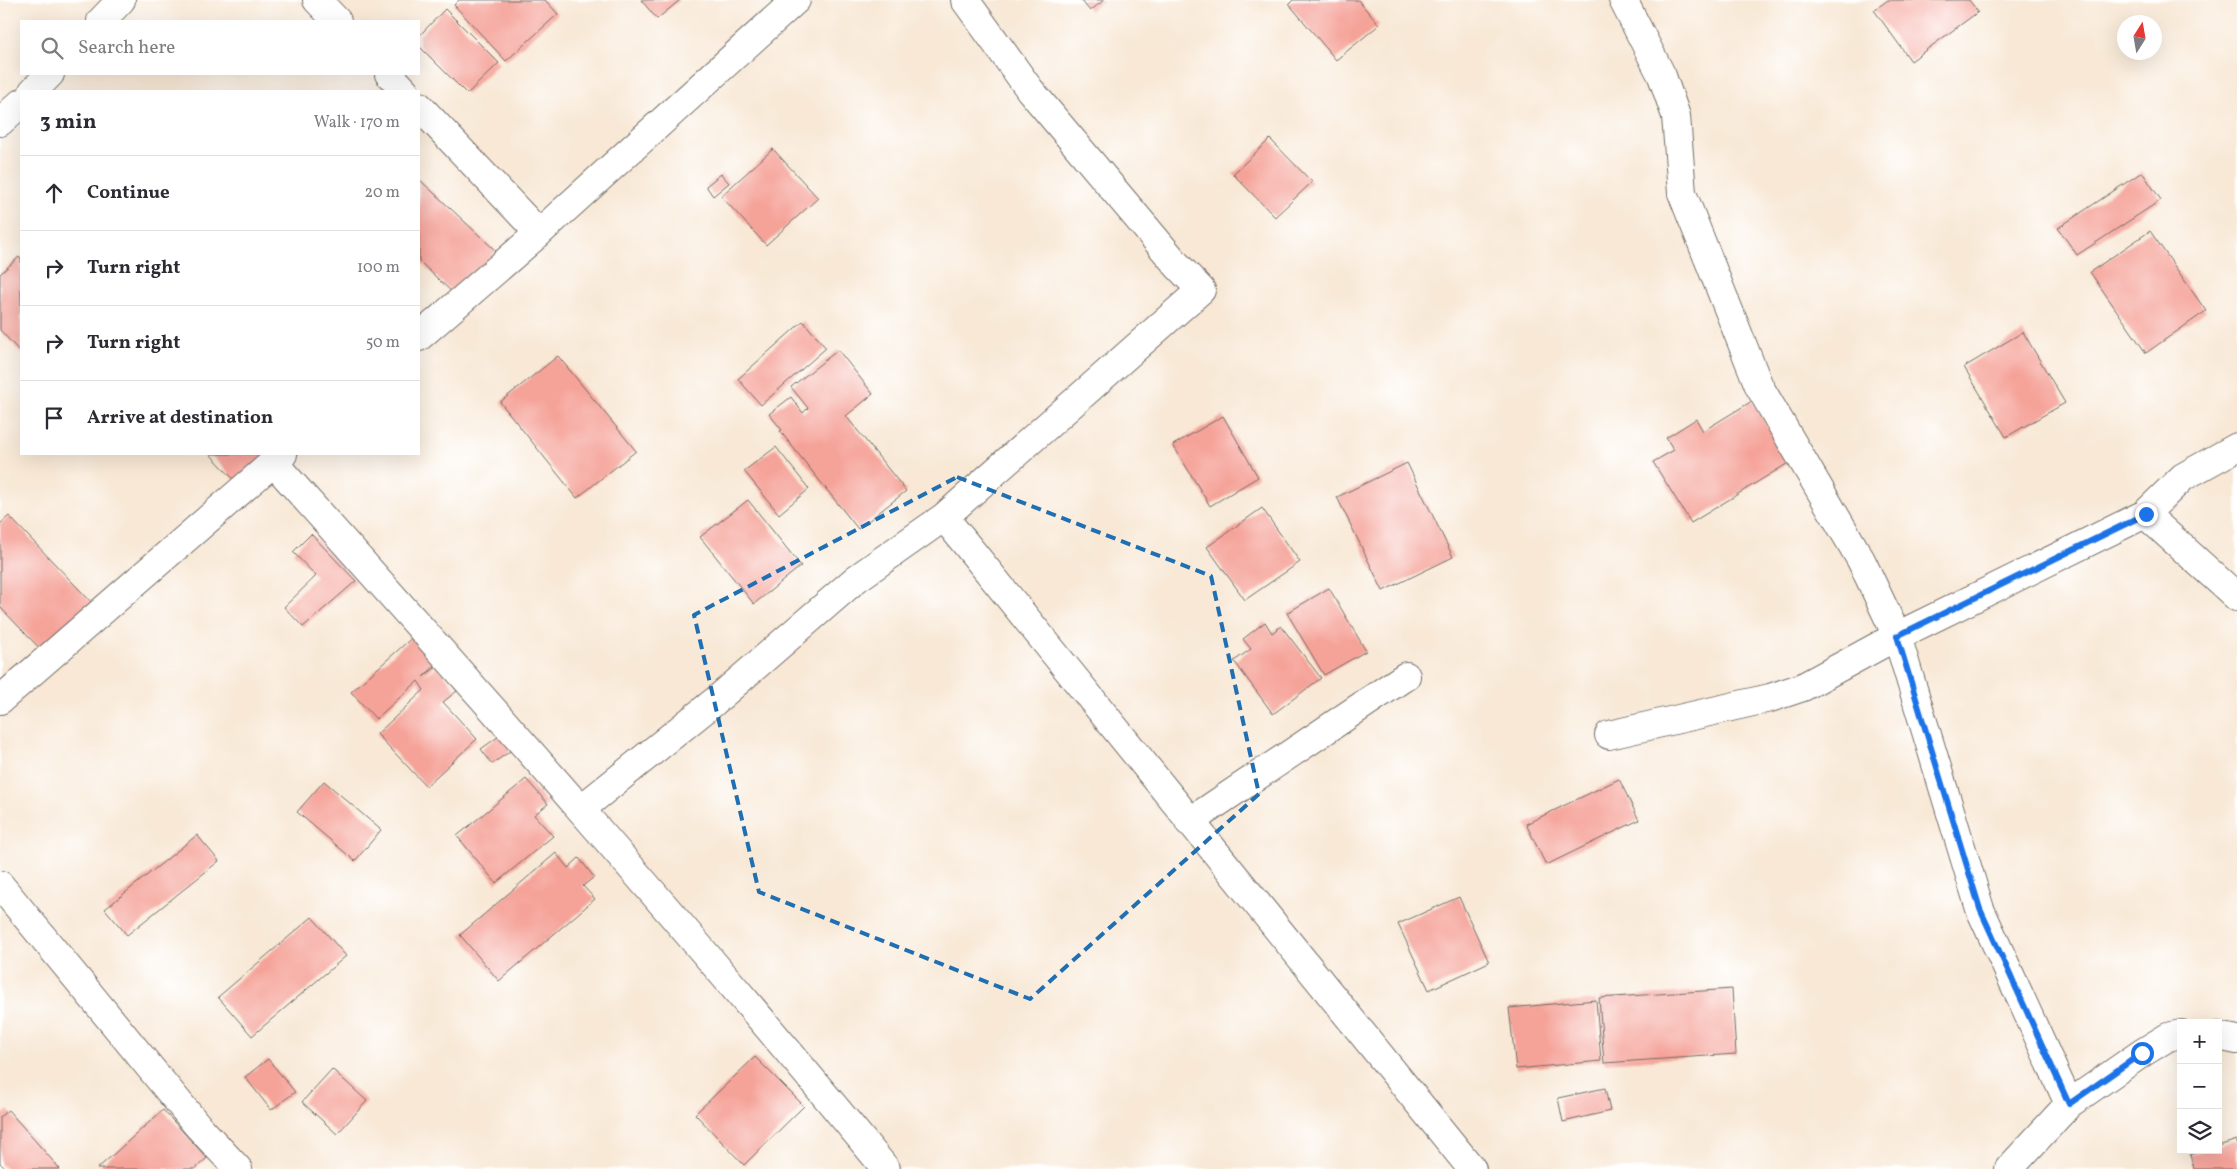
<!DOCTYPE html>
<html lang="en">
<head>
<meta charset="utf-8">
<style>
	:root { --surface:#fff; --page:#f7f7f7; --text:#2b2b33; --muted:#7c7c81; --line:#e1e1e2 }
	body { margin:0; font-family:Vollkorn,serif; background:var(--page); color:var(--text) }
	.controls { position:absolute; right:15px; bottom:15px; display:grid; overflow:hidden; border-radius:0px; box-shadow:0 5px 20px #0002 }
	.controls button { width:45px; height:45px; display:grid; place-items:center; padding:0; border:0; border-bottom:1px solid var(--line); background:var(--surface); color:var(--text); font:25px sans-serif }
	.compass { position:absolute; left:2117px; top:15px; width:45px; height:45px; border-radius:50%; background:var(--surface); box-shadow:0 5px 20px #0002; rotate:11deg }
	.stop { position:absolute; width:15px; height:15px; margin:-11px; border:4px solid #1a73e8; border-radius:50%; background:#fff }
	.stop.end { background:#1a73e8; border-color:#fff; box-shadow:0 1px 5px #0008 }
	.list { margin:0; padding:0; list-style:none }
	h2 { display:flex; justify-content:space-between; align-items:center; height:65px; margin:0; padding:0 20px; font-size:21px }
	h2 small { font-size:16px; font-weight:400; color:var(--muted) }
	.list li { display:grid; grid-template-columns:32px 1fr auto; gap:15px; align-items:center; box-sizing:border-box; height:75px; padding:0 20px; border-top:1px solid var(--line) }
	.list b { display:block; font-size:19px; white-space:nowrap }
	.list em { font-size:16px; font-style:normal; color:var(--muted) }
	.icon { flex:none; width:28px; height:28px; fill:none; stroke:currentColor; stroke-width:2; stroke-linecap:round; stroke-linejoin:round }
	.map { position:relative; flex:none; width:2237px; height:1169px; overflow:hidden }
	.search { position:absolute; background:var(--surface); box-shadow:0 5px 20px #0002; left:20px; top:20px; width:400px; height:55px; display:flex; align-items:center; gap:12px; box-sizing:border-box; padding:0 18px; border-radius:0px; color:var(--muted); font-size:19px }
	.panel { position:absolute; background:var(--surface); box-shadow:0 5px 20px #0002; left:20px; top:90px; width:400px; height:365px; border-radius:0px }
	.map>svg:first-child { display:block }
</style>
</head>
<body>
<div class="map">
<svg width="2237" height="1169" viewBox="0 0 2237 1169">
	<rect width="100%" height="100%" fill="#fff"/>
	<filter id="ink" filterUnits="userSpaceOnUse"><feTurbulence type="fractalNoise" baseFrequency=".02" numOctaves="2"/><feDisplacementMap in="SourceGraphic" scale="10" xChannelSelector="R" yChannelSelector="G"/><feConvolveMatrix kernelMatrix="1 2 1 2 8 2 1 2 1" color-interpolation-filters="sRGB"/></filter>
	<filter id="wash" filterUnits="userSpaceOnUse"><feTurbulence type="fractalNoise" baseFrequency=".0096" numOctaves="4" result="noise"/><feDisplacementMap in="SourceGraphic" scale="20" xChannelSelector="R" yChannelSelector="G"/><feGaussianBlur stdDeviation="1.12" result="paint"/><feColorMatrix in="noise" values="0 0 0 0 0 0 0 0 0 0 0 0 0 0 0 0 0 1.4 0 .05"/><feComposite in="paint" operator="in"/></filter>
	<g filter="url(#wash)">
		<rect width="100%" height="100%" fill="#f8e8d5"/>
		<g id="blocks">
			<!-- building -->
			<path fill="#f5a399" d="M459,0H545L558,14L506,61L454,5Z
				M641,0H680L657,19Z
				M1081,0H1104L1090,11Z
				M1293,0H1358L1379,25L1336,60L1289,4Z
				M1888,0H1969L1978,12L1911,61L1874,10Z
				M445,9L499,63L467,94L419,46V36Z
				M1270,139L1312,182L1275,217L1233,174Z
				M773,149L818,198L766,245L721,196Z
				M2142,172L2161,200L2077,255L2058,228Z
				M721,174L729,183L713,196L706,186Z
				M419,179L496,251L455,295L419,261Z
				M2150,231L2206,311L2146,353L2090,272Z
				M19,257L21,259V353L0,330V274Z
				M803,321L826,348L761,405L738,379Z
				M2023,332L2065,403L2006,437L1964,367Z
				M838,350L873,394L846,416L906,491L858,529L780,431L782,430L769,414L791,397L803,413L808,408L791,387Z
				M558,356L636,451L577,498L500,402Z
				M1752,401L1790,462L1691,523L1653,462L1674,450L1666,438L1696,419L1703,431Z
				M1223,416L1258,477L1210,506L1173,445Z
				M776,447L809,489L779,514L744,471Z
				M210,454H271L238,484Z
				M1407,463L1453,557L1383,591L1337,497Z
				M748,500L801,566L754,604L700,537Z
				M1262,508L1300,562L1245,600L1207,547Z
				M9,516L96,607L46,655L0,607V524Z
				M311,534L356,581L303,627L284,607L316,576L293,552Z
				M1329,588L1366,651L1324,675L1287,613Z
				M1265,622L1272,633L1281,626L1321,678L1273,714L1234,661L1251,649L1243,639Z
				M415,635L439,662L423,677L438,666L457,691L443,702L477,739L426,786L377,734L424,690L418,681L376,719L351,692Z
				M505,732L516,747L492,764L481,749Z
				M526,779L548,804L534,815L553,836L496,883L457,836Z
				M1619,779L1639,820L1546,865L1526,824Z
				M324,781L381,830L355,861L297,812Z
				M197,835L219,861L127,935L105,909Z
				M556,853L568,868L579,858L594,877L583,886L595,899L499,981L460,935Z
				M1459,897L1489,962L1429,990L1398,924Z
				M312,917L346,956L252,1036L218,997Z
				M1732,989L1736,1054L1604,1063L1599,998Z
				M1596,1000L1601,1061L1516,1069L1509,1008Z
				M755,1057L804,1106L744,1165L695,1114Z
				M268,1059L295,1092L271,1110L245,1077Z
				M332,1069L367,1101L337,1134L302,1102Z
				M1605,1088L1610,1111L1563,1122L1558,1098Z
				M8,1110L60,1169H6L0,1163V1117Z
				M163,1110L207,1158L195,1169H97Z
				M2237,1140V1169H2194L2190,1155L2205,1150H2218V1146Z"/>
		</g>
	</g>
	<g filter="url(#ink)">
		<use href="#blocks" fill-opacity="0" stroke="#736d66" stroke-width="1"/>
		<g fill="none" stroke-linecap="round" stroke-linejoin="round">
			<!-- minor casing -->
			<g stroke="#736d66" stroke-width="30">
				<path id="minor" d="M317,0L337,21
					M1623,0L1662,76L1676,116L1682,193L1759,386L1861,560L1897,636L1980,909L2069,1104
					M101,21L121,0
					M389,74L405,91
					M33,91L50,74
					M419,106L539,233
					M0,122L21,103
					M419,337L539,233L796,0
					M273,462C481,695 688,928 886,1169
					M2145,514L2237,597
					M944,517L1472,1169
					M0,700L283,454
					M1609,735L1770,698L1803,687L1897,636L2145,514L2183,477L2237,447
					M581,809L714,702L856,579L944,517L1201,290L1178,266L1030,90L965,0
					M1189,822L1406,676
					M0,885L198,1126L238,1169
					M2218,1036L2237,1040
					M2009,1169L2069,1104L2142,1053L2168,1037L2181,1034"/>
			</g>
			<!-- minor -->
			<use href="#minor" stroke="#fff" stroke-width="28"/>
		</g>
	</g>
	<g fill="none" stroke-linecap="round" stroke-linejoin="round" filter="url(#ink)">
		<!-- route -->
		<path stroke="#1a73e8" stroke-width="6" d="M2142,1053L2069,1104L1980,909L1897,636L2146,514"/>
	</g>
	<!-- marked area -->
	<path fill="none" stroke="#1f6fb2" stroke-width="4" stroke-dasharray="10 6" stroke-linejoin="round" d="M957,477L1211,576L1259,794L1030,999L759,892L694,615Z"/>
</svg>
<div class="controls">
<button>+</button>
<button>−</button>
<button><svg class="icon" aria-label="layers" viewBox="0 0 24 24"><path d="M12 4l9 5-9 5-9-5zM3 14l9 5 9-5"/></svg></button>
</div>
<svg class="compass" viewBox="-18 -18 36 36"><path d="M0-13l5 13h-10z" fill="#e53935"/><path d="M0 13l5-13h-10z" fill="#7c7c81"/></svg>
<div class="stop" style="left:2142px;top:1053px"></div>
<div class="stop end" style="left:2146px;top:514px"></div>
<div class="search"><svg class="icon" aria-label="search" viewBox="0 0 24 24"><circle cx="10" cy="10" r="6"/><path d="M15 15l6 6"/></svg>Search here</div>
<section class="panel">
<h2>3 min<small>Walk · 170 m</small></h2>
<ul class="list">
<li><svg class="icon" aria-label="ahead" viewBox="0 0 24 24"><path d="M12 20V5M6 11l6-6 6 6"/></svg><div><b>Continue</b></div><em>20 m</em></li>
<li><svg class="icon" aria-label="right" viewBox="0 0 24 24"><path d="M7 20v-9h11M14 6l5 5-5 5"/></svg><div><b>Turn right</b></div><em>100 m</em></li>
<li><svg class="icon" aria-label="right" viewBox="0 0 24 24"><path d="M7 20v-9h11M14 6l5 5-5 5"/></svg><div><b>Turn right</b></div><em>50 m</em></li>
<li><svg class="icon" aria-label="arrive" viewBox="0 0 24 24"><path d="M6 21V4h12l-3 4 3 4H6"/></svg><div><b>Arrive at destination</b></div></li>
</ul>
</section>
</div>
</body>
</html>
